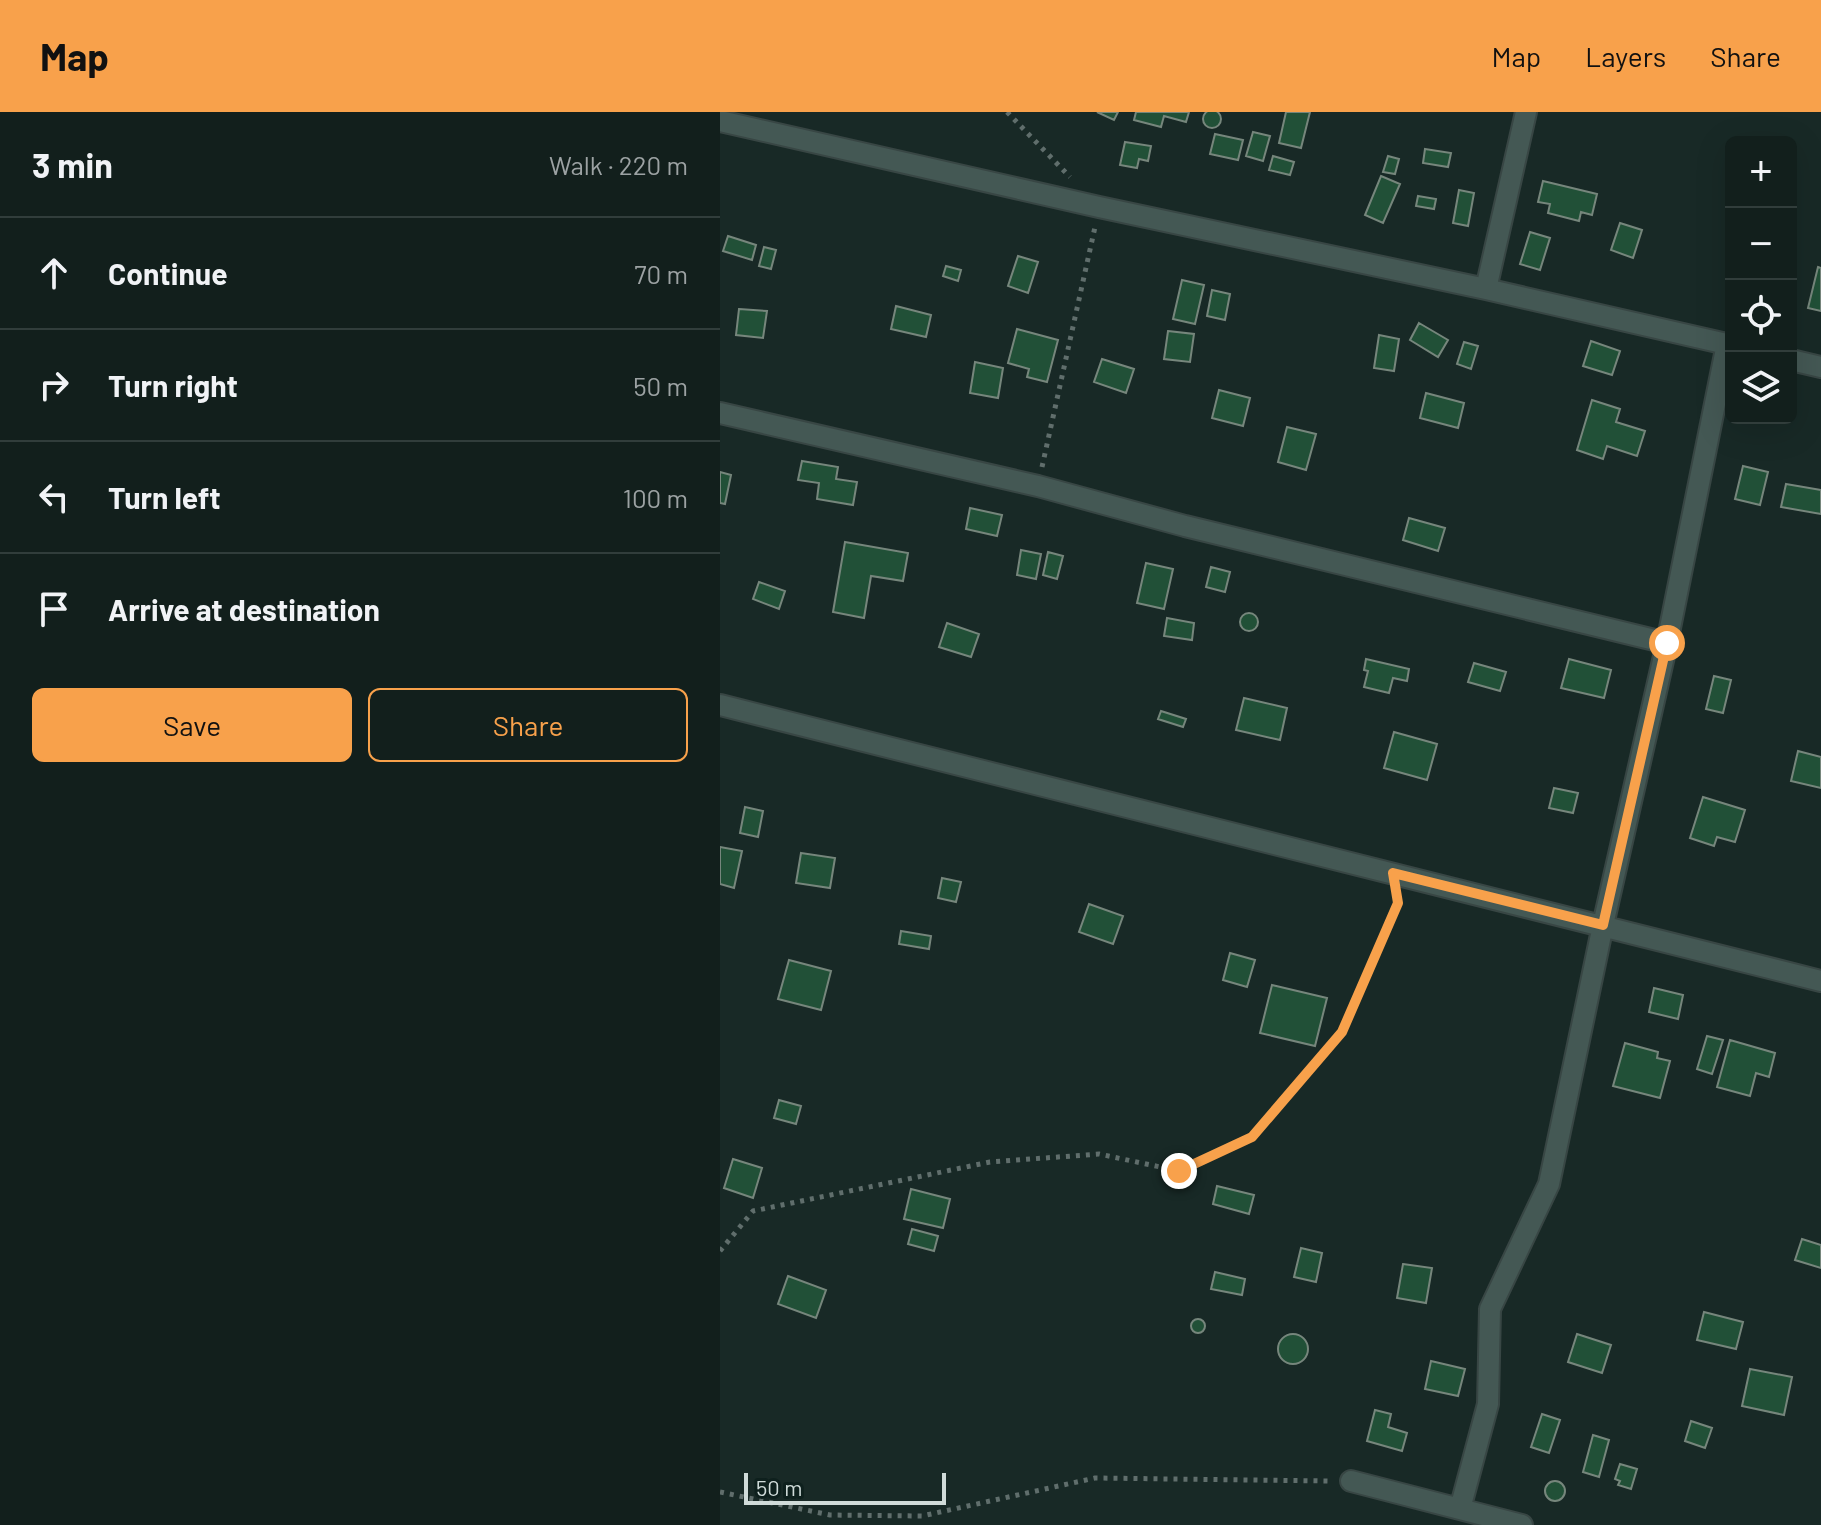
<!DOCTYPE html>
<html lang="en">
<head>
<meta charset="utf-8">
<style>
	:root { --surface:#121f1c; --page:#1b2725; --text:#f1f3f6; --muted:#9ca2a3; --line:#313d3b; --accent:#f8a14b }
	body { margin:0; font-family:Barlow,sans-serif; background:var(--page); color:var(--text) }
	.controls { position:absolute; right:24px; top:24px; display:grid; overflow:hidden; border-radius:12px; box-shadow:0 8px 32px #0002 }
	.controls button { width:72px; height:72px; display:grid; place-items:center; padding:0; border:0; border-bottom:2px solid var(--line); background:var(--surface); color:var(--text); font:40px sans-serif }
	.scale { position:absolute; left:24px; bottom:20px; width:202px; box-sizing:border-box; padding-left:8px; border:4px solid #d0dbd9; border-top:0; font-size:22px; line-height:28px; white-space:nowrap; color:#d0dbd9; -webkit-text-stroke:6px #0e201d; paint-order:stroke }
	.stop { position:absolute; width:24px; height:24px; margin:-18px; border:6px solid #f8a14b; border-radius:50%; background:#fff }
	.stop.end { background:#f8a14b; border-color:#fff; box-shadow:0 2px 8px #0008 }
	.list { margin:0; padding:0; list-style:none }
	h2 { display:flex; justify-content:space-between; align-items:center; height:104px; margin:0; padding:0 32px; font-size:34px }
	h2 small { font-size:26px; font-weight:400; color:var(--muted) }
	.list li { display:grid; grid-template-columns:52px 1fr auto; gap:24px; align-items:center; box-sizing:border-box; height:112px; padding:0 32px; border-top:2px solid var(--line) }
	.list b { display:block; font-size:30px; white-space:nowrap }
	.list em { font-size:26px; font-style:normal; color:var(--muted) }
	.actions { display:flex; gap:16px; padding:24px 32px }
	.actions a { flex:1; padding:18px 0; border:2px solid var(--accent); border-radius:12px; text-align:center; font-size:28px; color:var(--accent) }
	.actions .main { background:var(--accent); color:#111 }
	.icon { flex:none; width:44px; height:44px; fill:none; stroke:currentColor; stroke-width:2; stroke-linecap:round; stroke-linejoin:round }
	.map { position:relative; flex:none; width:1101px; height:1413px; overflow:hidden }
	header { display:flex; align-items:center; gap:48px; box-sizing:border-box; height:112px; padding:0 40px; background:var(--accent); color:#111 }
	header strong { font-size:38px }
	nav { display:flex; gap:44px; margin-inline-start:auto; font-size:28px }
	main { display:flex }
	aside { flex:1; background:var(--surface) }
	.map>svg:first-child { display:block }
</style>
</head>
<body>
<header>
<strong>Map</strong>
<nav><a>Map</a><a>Layers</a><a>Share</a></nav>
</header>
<main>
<aside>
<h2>3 min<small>Walk · 220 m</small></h2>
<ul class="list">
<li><svg class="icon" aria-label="ahead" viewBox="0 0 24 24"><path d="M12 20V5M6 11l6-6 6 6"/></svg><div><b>Continue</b></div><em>70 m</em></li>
<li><svg class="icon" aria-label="right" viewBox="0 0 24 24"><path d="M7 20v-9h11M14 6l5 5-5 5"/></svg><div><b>Turn right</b></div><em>50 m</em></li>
<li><svg class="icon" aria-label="left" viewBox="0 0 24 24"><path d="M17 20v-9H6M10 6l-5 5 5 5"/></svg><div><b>Turn left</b></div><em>100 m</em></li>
<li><svg class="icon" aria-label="arrive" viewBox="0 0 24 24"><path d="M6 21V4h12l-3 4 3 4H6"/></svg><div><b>Arrive at destination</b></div></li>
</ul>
<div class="actions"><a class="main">Save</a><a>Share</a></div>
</aside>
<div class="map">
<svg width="1101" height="1413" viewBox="0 0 1101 1413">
	<rect width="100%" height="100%" fill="#182926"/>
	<!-- building -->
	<path fill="#215037" stroke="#76867c" stroke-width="2" d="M483 7a9 9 0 1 1 18 0a9 9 0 1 1-18 0Z
		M377,0H398L394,8Z
		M416,0H469L466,10L444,4L441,15L414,8Z
		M566,0H590L581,36L559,31Z
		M533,20L550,24L543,49L526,44Z
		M495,22L523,28L518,48L490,42Z
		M405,30L431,34L428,49L419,47L417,56L400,53Z
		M705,37L731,41L728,55L703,51Z
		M553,44L574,50L570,63L549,58Z
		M668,44L679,47L675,62L663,60Z
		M661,64L680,72L663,111L645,103Z
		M823,69L877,82L872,103L861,100L859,109L828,101L830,92L818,90Z
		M739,78L754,81L748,114L733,111Z
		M698,84L716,87L714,97L696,94Z
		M900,111L922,118L913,146L891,138Z
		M810,120L830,126L820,158L800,152Z
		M8,124L36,133L32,148L3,139Z
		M44,135L56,138L51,157L39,154Z
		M298,144L318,150L308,181L288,174Z
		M226,154L241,158L238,169L223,164Z
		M1098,155L1101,156V199L1088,196Z
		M462,168L484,173L475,212L453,207Z
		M492,178L510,182L505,208L487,204Z
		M176,194L211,203L206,225L171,217Z
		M19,197L47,199L43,226L16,223Z
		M699,211L728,228L718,245L690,228Z
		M297,217L338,228L327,270L307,265L309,257L288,251Z
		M448,219L474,222L470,250L444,247Z
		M659,223L679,227L674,259L654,256Z
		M871,229L900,239L892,263L863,254Z
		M744,230L758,234L751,257L737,252Z
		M382,247L414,257L406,281L374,270Z
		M255,250L283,256L278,286L250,281Z
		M499,278L530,286L523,314L492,306Z
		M706,281L744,291L738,316L700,306Z
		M872,288L900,297L896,310L925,319L917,344L887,334L883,347L857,338Z
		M567,315L596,322L586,358L558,350Z
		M82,349L118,355L116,367L137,370L133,393L97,387L99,371L78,368Z
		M1023,354L1048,360L1040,393L1015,387Z
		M0,360L11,363L5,392L0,391Z
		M1066,372L1101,378V402L1061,395Z
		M250,396L282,403L277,424L246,417Z
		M689,406L725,416L718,439L683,428Z
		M125,430L188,441L183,469L151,464L144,506L113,500Z
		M301,438L321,442L316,467L297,463Z
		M328,440L343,444L337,467L323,463Z
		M426,451L453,457L444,497L417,491Z
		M491,455L510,460L505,480L486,475Z
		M39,470L65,479L59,497L33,487Z
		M520 510a9 9 0 1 1 18 0a9 9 0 1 1-18 0Z
		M447,506L474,511L472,528L444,524Z
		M227,511L259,522L251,545L219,535Z
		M646,547L689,557L687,569L673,566L669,581L644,575L648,559L644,558Z
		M849,547L891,558L884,586L841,576Z
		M754,551L786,560L780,579L748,570Z
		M994,564L1011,568L1003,601L986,597Z
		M524,586L567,596L560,628L516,618Z
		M441,599L466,607L463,615L438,607Z
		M674,620L717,632L707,668L664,656Z
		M1078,639L1101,645V676L1071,669Z
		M834,676L858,681L853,701L829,696Z
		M983,685L1025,698L1015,730L997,725L994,734L970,726Z
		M25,695L43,699L38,725L20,721Z
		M0,735L22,739L14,776L0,772Z
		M81,741L115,746L110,776L76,771Z
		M222,766L241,770L236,790L218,786Z
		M369,792L403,804L393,832L359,820Z
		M181,819L211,824L209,837L179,832Z
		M510,841L535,848L527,875L503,868Z
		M69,848L111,859L101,898L58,887Z
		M552,873L607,886L595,934L540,921Z
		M934,876L963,883L958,907L929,900Z
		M987,924L1003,928L992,962L977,957Z
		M1010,928L1055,941L1049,965L1036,961L1030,984L997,975Z
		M905,931L938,940L937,946L950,949L940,986L893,974Z
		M59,988L81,994L76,1012L54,1006Z
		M13,1047L42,1056L33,1086L4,1076Z
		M497,1074L534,1083L529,1102L493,1092Z
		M191,1077L230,1087L223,1116L184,1107Z
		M192,1117L218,1124L214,1139L188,1132Z
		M1082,1127L1101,1133V1156L1075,1148Z
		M581,1136L602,1141L596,1170L574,1165Z
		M683,1152L712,1156L706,1191L677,1186Z
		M495,1160L525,1167L522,1183L491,1177Z
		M68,1164L106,1178L96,1206L58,1192Z
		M984,1200L1023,1210L1016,1237L977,1228Z
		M471 1214a7 7 0 1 1 14 0a7 7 0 1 1-14 0Z
		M558 1237a15 15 0 1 1 30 0a15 15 0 1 1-30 0Z
		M857,1222L891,1233L882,1261L848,1250Z
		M711,1249L745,1257L738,1284L705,1277Z
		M1030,1257L1072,1265L1064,1303L1022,1294Z
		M655,1298L671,1302L668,1315L687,1321L682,1339L647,1329Z
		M822,1302L840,1308L829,1341L811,1335Z
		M971,1309L992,1316L985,1336L965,1329Z
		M873,1323L889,1328L879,1365L863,1360Z
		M900,1352L917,1357L911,1377L898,1373L900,1369L895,1367Z
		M825 1379a10 10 0 1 1 20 0a10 10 0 1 1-20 0Z"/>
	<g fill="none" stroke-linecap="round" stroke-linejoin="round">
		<!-- minor casing -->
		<g stroke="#384644" stroke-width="24">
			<path id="minor" d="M0,9L379,95L766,177L1011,233
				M766,177L806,0
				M1071,248L1101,255
				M0,301L318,374L465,414L947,531
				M0,593L1101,869
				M631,1369L802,1413
				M740,1397L768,1292L770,1197L829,1072L883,813L947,531L1007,232"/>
		</g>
		<!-- path -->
		<path stroke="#606e6c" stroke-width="5" stroke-dasharray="4 6" stroke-linecap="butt" d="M287,0L350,65
			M322,355L375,115
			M0,1139L33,1099L270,1050L379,1042L459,1059L532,1025L622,920L678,791L677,785
			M0,1380L110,1403L202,1404L375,1366L608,1369"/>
		<!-- minor -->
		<use href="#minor" stroke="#445854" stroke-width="20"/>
	</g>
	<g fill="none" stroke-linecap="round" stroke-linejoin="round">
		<!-- route -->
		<path stroke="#f8a14b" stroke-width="10" d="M459,1059L532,1025L622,920L678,791L673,761L883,813L947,531"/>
	</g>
</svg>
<div class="controls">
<button>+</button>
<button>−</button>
<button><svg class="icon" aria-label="locate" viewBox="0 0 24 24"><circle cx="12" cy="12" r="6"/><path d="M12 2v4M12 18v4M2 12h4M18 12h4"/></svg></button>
<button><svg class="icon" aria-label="layers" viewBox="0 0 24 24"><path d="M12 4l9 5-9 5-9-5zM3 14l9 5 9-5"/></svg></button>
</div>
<div class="scale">50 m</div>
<div class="stop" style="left:947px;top:531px"></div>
<div class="stop end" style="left:459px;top:1059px"></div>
</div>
</main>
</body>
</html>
